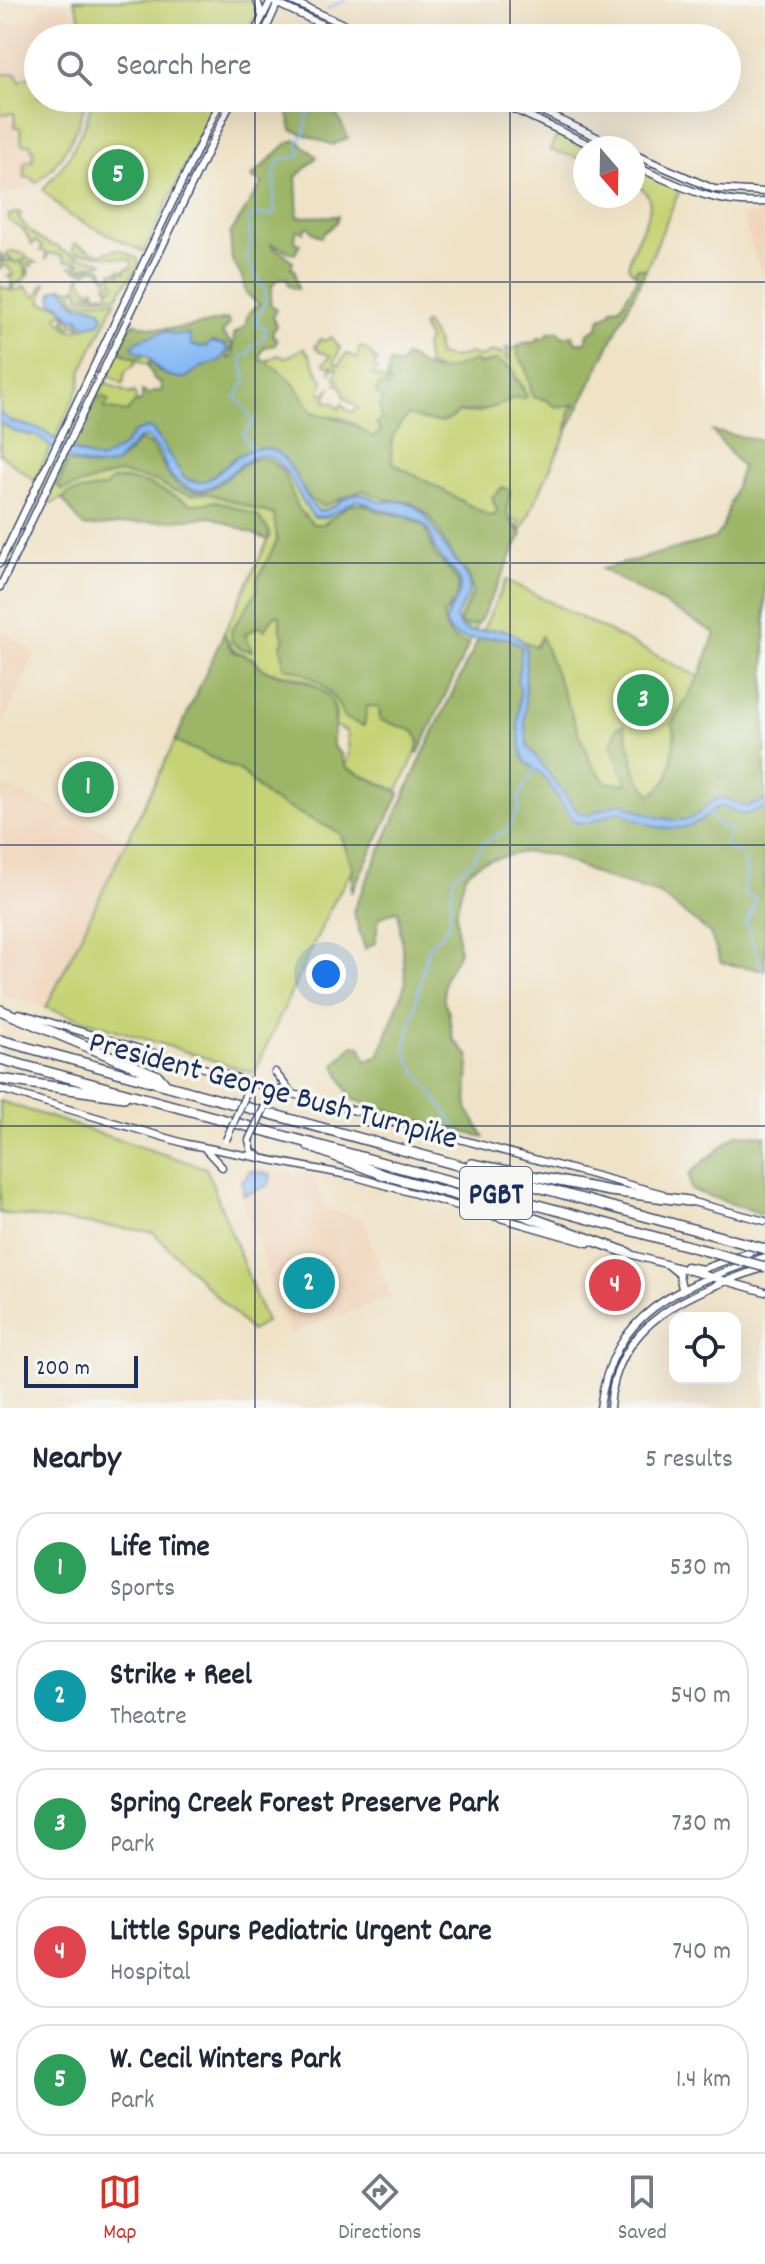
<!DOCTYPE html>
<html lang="en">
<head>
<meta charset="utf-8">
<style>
	:root { --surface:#fff; --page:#f6f6f7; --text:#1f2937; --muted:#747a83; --line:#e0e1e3; --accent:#d93025 }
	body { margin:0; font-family:Dekko,sans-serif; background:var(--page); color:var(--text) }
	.controls { position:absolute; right:24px; bottom:24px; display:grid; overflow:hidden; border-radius:16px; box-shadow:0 8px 32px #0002 }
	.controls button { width:72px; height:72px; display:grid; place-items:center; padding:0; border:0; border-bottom:2px solid var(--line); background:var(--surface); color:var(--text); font:40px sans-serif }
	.compass { position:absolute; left:573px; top:136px; width:72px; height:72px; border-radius:50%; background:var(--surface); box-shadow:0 8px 32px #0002; rotate:160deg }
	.scale { position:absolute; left:24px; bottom:20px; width:114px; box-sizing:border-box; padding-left:8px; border:4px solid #1b2f5e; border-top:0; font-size:22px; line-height:28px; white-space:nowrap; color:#1b2f5e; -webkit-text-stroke:6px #f6f6f2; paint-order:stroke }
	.you { position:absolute; left:326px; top:974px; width:28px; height:28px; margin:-20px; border:6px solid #fff; border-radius:50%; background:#1a73e8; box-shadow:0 0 0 12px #1a73e833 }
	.badge { display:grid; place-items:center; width:52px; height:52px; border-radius:50%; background:var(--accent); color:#fff; font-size:26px; font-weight:700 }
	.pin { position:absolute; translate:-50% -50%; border:4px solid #fff; box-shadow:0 2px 8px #0006 }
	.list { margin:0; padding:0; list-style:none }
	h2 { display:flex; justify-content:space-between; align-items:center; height:104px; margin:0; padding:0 32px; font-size:34px }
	h2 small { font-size:26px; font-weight:400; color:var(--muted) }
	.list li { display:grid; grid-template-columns:52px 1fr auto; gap:24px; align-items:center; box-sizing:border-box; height:112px; margin:0 16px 16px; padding:0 16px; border:2px solid var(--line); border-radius:32px }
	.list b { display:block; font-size:30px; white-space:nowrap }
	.list p { margin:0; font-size:26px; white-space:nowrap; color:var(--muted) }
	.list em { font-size:26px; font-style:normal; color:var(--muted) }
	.icon { flex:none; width:44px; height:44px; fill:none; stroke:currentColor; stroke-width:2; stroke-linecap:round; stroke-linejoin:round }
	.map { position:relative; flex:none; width:765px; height:1408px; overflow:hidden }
	.search { position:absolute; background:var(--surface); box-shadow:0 8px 32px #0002; left:24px; right:24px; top:24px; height:88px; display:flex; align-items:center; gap:20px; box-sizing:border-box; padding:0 28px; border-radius:44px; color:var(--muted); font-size:30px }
	.sheet { height:744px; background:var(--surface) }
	nav { display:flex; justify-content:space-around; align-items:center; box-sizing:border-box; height:112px; border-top:2px solid var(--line); background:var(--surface); font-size:22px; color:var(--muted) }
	nav a { display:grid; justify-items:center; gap:4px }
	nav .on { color:var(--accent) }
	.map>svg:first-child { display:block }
</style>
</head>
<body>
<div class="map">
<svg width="765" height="1408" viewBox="0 0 765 1408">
	<rect width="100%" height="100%" fill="#f6f6f2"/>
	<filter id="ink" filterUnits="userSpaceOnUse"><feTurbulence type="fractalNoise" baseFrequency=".0125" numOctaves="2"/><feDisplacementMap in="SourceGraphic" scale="16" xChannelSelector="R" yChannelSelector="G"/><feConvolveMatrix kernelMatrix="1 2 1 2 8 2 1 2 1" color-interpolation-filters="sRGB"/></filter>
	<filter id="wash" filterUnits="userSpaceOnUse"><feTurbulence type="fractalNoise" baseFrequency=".006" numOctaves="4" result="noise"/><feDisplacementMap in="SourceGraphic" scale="32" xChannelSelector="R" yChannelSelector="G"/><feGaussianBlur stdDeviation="1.8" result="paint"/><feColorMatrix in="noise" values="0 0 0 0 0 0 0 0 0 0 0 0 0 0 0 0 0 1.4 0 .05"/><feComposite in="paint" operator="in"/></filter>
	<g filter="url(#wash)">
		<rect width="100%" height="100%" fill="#efe2c6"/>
		<!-- built -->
		<path fill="#f0d5bc" d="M63,3L68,4L81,38H38V98H86L83,110L62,155L52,168L29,187L0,196V21L11,23L37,18L38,10Z
			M765,212V280L742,216Z
			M0,630L36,652L0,730Z
			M0,784L127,841L46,1008L0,994Z
			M248,1167L314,1176L325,1208L363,1219L391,1297L290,1334L240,1193L239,1176Z"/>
		<!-- green -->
		<path fill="#c6d375" stroke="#70816a" stroke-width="2" d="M74,0H253L257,10L246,38H88Z
			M16,73L20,81L29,76H38V98H86C79,129 62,164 36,183L30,177L25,178L24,162L32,161L34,149H31V144L22,145L20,127H15L14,113L0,114V75Z
			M93,98H217L144,252L68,215L43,190L68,159L87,120Z
			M557,134L590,148H585V160L550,150Z
			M633,168L677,188L679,192L646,270L638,268L635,274L629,268C627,238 674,203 633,183Z
			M19,212L21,214L18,218C31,232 41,244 60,247V250L70,253L79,266L70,261L65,262L63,256L49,253L46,259L45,251H40L42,246L35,241L32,245L24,230L9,221V215Z
			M74,243L98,254L119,249L137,258L139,264C133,276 124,283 118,296L79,297L80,291L73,289L78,287L79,277L83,275L81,277L84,285L92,291L94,288L96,290L93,293H84L107,294L109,288H113L116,283L113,281L109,287L106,286L107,279L99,269H91L87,273L81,271L90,267L102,268L106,277L113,276L112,272L117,271L120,275L121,271L118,269L125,272L126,268H131L132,260L78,252L80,257L100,261L103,264L91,265L77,271L69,266L78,268L81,265L73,251Z
			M13,251L25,254L27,258L36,263H32V266L28,264L29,277L23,263L25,259L18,262L24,266L26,277L19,283L13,284V290L22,289L24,286L36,297L44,283L46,284L42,295V303L59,306L75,324L70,327L64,320L67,318L65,315L58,314L57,317L68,329L76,331L80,328L77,326L78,320L83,324L80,326L84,328L101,321L102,312L88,305L78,306L63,288L71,290L77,301L116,300L82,370L79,388L35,481L0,454V286L11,291V277L7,276L14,275L6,265L0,269V261L3,263L5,261L0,259V253L5,260L17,263L5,255Z
			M425,323L436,341L438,355L455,358L471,353C479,360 485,355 493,351L499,354L501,352L509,361L506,348L513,349L519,346L518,356L525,365L533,397L577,403L570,411L567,432L522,530L517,528L520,522L514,519L512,522L493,501L498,512L492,516L521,532L398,791L345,767L349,752L347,732L334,725C343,702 315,682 295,676C285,673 273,674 264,669C258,666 256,659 250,657C231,650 232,651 224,633L270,536L267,527L215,503L191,504L169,496L106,488L69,494L52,504L47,502L69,453L139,432L254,452L274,458L291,476L318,420L393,461C387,441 394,430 408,415L480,412C498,402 508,405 524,388L508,366L496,361L440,371L428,366L425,347L428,339L422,326Z
			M331,337L340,348L334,363L339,365L344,356L348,354L357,359L359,348L363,347L373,356L374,361L377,359L378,362L373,366L378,370L371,374L392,384L380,405L382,430L373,438C364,431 353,421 341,418C332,416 318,417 311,410C296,395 288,374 268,364L269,360L277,355L286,358L303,348C313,355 314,370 323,380L320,393L324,394L331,387L325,401L334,403L339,409L342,403L347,410L352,412L358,408L345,398L341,385H336L339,381L335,379L337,368L333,367L330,374L331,366H326L324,363L331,356L318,351L315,346L321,339L324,341Z
			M118,351L141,357L144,354L152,359L148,365L135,360V364L125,372L123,384L107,374Z
			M104,382L130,394L134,392L137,402L127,412L107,410L95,400Z
			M506,580L699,677L765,668V810L627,811L481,634Z
			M175,741L241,771L268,798L340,833L353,868L330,909L254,1073L46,1008Z
			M0,1101L206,1168L266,1322L251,1331L153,1232L0,1213Z"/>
		<!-- forest -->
		<path fill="#9cb566" stroke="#5c7262" stroke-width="2" d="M278,98H301C309,106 317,102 326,106C338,112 343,127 348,138L333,145L292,130L288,113Z
			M297,140L317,157L296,177L298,217L338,216C336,229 327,227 321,237L312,232L310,227H306L303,233L299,230L296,232L295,242L300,244L295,254L271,244L272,247L285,254L293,262L291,268L295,270L298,289L289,286L287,278H281L273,283L270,304L276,309L273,317L276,326L272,333L277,341L275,345L265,347L260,355L262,361L269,360V364C290,376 300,391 313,413C335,417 356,423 373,438L381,430L376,423L381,420L380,405L383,400L376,393L378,387L385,384L388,388L391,384L387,379L390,363L400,364L406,356C413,359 421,366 429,369C444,375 461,363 476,361L480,365L496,360L516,372L515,378L527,396L522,399L515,397C499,408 479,412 459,412C444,428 427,421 408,415C393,431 388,443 393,463L491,517L498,512L492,497L503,487L510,491C506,514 503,512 522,534L479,623L466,627L459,622L473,593L469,576L450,552L435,524L427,514L412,503L385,499L363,490L323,506C290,496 293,430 243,453C227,460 218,475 203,483L185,479L153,430L134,432L124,446L100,461L70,448L95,400L104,396L109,401L104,408L127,412L135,402H140L142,399V391L149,395L154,391H162L161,383L155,381L148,365L152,359C154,374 173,378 186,377L194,370L216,362L226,345L212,342L207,347L192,346L189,341L142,351L144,354L141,358L130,357L118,351L130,327L136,323C163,335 198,325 227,319L230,324L222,333L233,345L228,359L233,357L234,334L245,326L248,313L259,305L246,293L242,277L232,260L230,234L262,183L251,177L286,144Z
			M637,268L646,270L567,432L570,411L575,404C565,406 554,410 547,400L533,397L525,365L518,356L519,346L523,343L537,342L538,338H545L550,332L552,334L557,331L563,337L573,335L575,342H586L588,333L598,327L600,319L611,312L612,308L620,307L637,279L635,274Z
			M712,431L765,441V970L721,963L710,933L659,894L598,875L554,855L523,852L481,862L465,875L456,912L459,952L444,980V1002L448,1009L453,1039L469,1056L467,1108L484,1137L438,1126L351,1099L335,1065L353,1045L360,1046L366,1061L379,1056L406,982L398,910L379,918L375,943L365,949L353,911L423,754L481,634L504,632L536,647L541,636L590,761L606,783L627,784L611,744L617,728L624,724L637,776L651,795C669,783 670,776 672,756C673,743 677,736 672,723L699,677L715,633L602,569L715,538L722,529L742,467Z
			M139,440C165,446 159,481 188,490C221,501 242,447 269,461C288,470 289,489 297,506C301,513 308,519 313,524H324L349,505L364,504L377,511L407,517L425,527L435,555L453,574L459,585L455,601L443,615C445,631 452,643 469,644L418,754L416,753L419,740L414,731L380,720L379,707L367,706L364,726L344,718C334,690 313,673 284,667L281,644L285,640L280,629V616L275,615L264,630L260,626L245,634L252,651L241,649L232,642L231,631L257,591V580L277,541L274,515L220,497L206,493L191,495L172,490L156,481L119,473L62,490L58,486L68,462C102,470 117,471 139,440Z
			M125,479L149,484L193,505L216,501L234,507L258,516L269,531L268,540L213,517L84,527L63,500L69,493L105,487L112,480Z
			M224,633C234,663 237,647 253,660C258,664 260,669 267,671C289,679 328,680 334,709C337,722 332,734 333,746L342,755L345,767L400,793L351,893L353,868L340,833L268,798L241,771L175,741Z
			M737,1134L765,1136V1215L691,1190L689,1174Z"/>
		<!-- water -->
		<path fill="#88baf5" stroke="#5274aa" stroke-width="2" d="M62,287L77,306L88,305L100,309L103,315L100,323C90,327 84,326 77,318L72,320L59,304L52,302V292Z
			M166,331L175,335L189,334L192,346L206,347L211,342L226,345L228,351L218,362C204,364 196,370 185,378C168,378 157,372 149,357L135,350L132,346L139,340Z
			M0,412L10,421L40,429L74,451L100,460L124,446L134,432L147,428L153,430L185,479C216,494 226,450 261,448C293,446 298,496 319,511C335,510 343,495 358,494C366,493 373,500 381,502C387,503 393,500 399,501C429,505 433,534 449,553C456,562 467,571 469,584C471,597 460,607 456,618C467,650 503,609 526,647L525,722L528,746L577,811L587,815L620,803C643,811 664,824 689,819C702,815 708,799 721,798C729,797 738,805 746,807L765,800V808L743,815L721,806C710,810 705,820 694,824C670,835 641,824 620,811L587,823L574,822L541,773L526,763L522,754L518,725L520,686L517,682L522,647C498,625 472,650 452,633C434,617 463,603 460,584C458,573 445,563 438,554C432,546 433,534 426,527C412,514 396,514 380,509C372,507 366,502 357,500L326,517H314C299,501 293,475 276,461C241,433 219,520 173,478C164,470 165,460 159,451C156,447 151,442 147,438H139L115,464L102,467L79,463L60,455L37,436L15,432L0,423Z
			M250,1171L271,1174L269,1185L244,1195L242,1182Z"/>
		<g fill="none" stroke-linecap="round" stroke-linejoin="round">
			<!-- stream -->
			<path stroke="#88baf5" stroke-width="2" d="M327,9L345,0
				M315,38L317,33
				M254,452L243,435L254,421L236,397L246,381L241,358L250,352L251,348L265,336V328L258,325L256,319C277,291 258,284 247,259L250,243L248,220L253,215H270L274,213L275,167L281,159L299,156L302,152L298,143L304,135L308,113L298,98
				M708,814L716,821L718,827H728L731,829L725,844L727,850L741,852C747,863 748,879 743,890L746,896L755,897V903L746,923L763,972
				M456,1127L408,1060L406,1047L428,949L448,927L454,876L473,860L485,841L507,830L519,810V796L535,769"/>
		</g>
	</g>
	<g filter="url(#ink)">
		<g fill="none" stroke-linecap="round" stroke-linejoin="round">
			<!-- secondary casing -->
			<g stroke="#3b4a6e" stroke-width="9">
				<path id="secondary" d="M257,0L262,16
					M269,0L351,38
					M289,0L348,26L384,38
					M252,38L271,0
					M262,38L279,0
					M490,98L597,148
					M514,98L620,148
					M633,154L714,189L765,192
					M633,165C677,185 716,206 765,202
					M0,563L222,98
					M0,587L233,98
					M19,1013L267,1087L663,1194
					M275,1072L290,1091
					M0,1089L187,1144L353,1176L588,1243
					M267,1102L274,1094H283
					M249,1140L252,1152L259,1156
					M206,1150L222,1167
					M689,1201L765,1221
					M626,1253L765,1292
					M669,1266L679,1274L682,1288
					M686,1266L703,1269L762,1248
					M600,1408C612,1308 683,1286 765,1257
					M610,1408C615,1319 694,1292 765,1267"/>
			</g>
			<!-- motorway casing -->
			<g stroke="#3b4a6e" stroke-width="12">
				<path id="motorway" d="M0,1010L158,1076L164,1083
					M0,1040L747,1244
					M0,1059L707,1251
					M0,1079L124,1097
					M309,1146L384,1175L507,1209L628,1253
					M472,1164L610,1191L689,1201"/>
			</g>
			<!-- secondary -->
			<use href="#secondary" stroke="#fff" stroke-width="6"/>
			<!-- motorway -->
			<use href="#motorway" stroke="#fff" stroke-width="9"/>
			<!-- secondary-bridge casing -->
			<g stroke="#3b4a6e" stroke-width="9" stroke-linecap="butt">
				<path id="secondary-bridge" d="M226,1140L248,1089L247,1084L230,1075
					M249,1140L267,1102"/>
			</g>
			<!-- motorway-bridge casing -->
			<g stroke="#3b4a6e" stroke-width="12" stroke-linecap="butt">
				<path id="motorway-bridge" d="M747,1244L765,1249
					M707,1251L765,1267"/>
			</g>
			<!-- secondary-bridge -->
			<use href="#secondary-bridge" stroke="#fff" stroke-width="6"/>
			<!-- motorway-bridge -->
			<use href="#motorway-bridge" stroke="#fff" stroke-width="9"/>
		</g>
	</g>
	<!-- grid -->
	<path fill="none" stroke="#1b2f5e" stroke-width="2" stroke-opacity="0.55" d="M255,0V38M510,0V38M255,98V1408M510,98V1408M0,282H765M0,563H765M0,845H765M0,1126H765"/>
	<g text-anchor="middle" stroke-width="7" stroke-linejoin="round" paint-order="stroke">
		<!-- shield labels -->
		<rect fill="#f6f6f2" stroke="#5d6b8a" stroke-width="2" x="460" y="1167" width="72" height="52" rx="6"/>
		<g font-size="30" font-weight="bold" fill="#1b2f5e">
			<text x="496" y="1203">PGBT</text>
		</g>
		<!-- street labels -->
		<g font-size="32" fill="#1b2f5e" stroke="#f6f6f2">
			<text transform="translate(274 1088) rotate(15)" y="11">President George Bush Turnpike</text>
		</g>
	</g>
</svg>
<div class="controls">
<button><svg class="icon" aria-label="locate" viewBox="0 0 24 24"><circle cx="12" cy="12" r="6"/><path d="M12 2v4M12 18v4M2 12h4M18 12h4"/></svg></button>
</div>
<svg class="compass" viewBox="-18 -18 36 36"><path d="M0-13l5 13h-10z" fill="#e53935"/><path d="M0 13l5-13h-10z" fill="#747a83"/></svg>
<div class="scale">200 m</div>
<div class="you"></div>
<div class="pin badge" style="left:88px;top:787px;background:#2e9e5b">1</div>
<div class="pin badge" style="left:309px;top:1283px;background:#0f9aa8">2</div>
<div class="pin badge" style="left:643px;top:700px;background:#2e9e5b">3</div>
<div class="pin badge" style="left:615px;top:1285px;background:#e0444e">4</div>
<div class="pin badge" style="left:118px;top:175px;background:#2e9e5b">5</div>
<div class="search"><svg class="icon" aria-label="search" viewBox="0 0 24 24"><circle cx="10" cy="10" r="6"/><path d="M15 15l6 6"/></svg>Search here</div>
</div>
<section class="sheet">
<h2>Nearby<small>5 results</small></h2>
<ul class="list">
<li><span class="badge" style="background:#2e9e5b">1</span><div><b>Life Time</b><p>Sports</p></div><em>530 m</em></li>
<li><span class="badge" style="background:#0f9aa8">2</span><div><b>Strike + Reel</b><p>Theatre</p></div><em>540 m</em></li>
<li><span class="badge" style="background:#2e9e5b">3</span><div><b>Spring Creek Forest Preserve Park</b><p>Park</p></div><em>730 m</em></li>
<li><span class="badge" style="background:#e0444e">4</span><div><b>Little Spurs Pediatric Urgent Care</b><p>Hospital</p></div><em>740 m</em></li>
<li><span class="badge" style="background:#2e9e5b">5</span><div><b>W. Cecil Winters Park</b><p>Park</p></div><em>1.4 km</em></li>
</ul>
</section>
<nav>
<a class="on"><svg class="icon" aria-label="map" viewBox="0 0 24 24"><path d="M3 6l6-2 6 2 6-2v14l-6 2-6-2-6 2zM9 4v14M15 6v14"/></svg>Map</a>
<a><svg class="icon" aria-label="directions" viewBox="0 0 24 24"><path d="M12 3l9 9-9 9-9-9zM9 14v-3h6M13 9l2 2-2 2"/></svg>Directions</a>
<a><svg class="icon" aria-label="saved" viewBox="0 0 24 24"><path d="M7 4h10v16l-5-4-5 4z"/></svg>Saved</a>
</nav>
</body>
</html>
